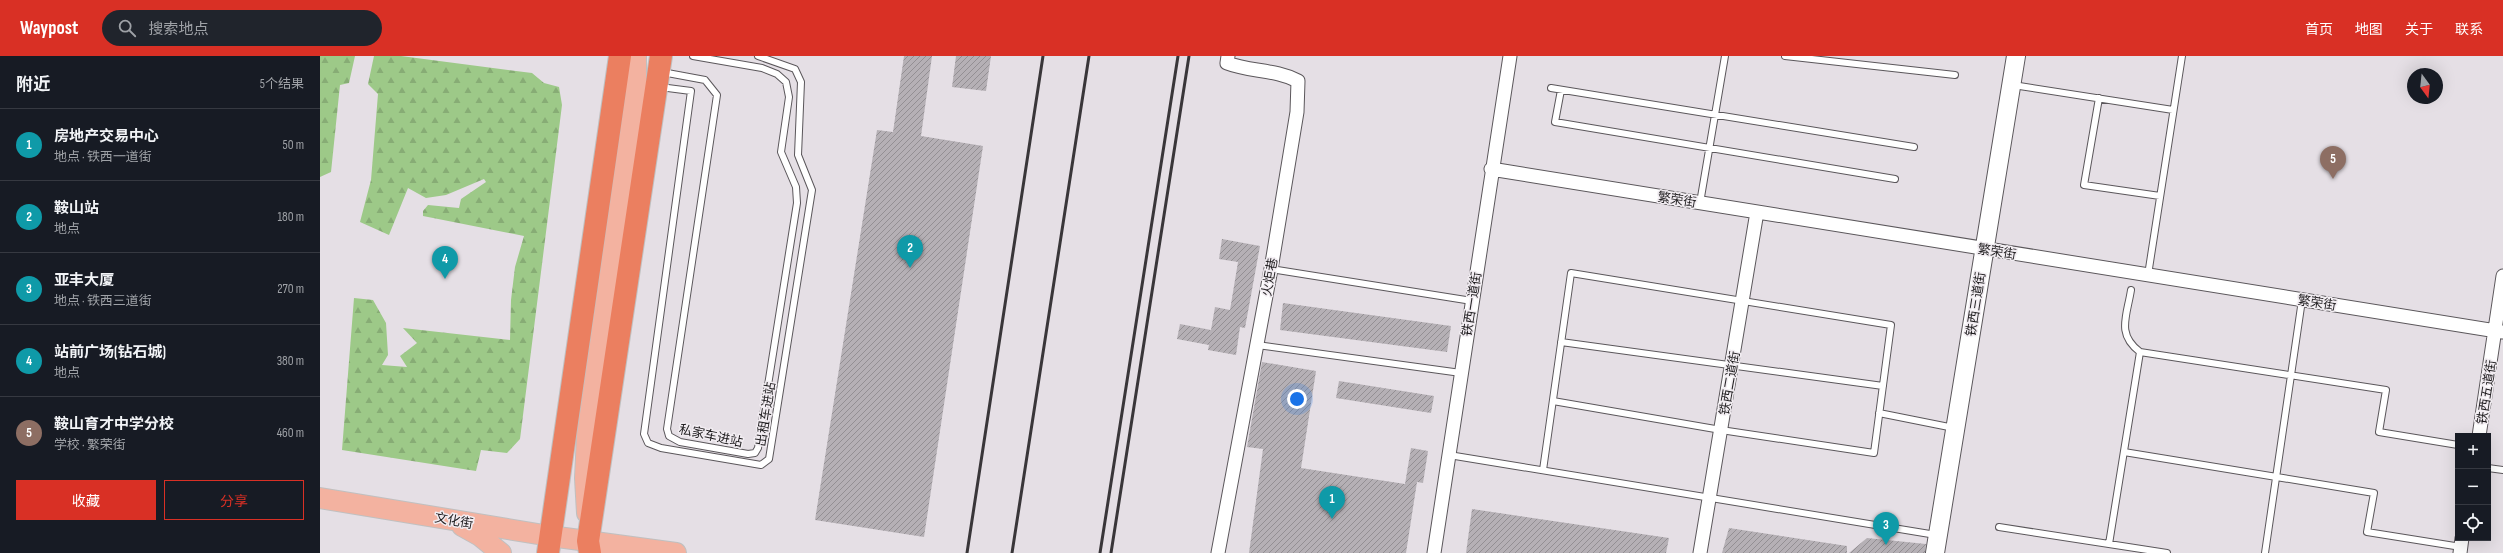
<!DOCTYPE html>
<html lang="zh">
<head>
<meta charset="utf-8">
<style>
	:root { --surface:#171b24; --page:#20242c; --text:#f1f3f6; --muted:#9ea1a6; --line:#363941; --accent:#d93025 }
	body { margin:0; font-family:"Sofia Sans Condensed","Noto Sans SC",sans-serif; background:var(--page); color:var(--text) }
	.controls { position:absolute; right:12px; bottom:12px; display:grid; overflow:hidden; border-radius:0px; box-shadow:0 4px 16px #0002 }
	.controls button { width:36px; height:36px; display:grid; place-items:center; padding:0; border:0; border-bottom:1px solid var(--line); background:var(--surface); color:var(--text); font:20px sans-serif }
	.compass { position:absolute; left:2087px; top:12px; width:36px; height:36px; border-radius:50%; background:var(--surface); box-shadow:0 4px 16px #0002; rotate:165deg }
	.you { position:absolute; left:977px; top:343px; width:14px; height:14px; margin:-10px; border:3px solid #fff; border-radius:50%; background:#1a73e8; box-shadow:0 0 0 6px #1a73e833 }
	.badge { display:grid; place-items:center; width:26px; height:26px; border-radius:50%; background:var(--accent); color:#fff; font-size:13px; font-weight:700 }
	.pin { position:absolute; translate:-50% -33px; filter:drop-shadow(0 1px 2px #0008) }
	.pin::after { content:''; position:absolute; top:21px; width:14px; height:12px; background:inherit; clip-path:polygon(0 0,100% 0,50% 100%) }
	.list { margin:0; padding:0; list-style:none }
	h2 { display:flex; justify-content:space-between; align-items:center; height:52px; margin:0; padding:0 16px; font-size:17px }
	h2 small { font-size:13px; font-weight:400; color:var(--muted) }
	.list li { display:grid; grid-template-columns:26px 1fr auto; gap:12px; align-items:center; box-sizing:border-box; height:72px; padding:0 16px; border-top:1px solid var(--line) }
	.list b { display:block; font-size:15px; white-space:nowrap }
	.list p { margin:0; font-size:13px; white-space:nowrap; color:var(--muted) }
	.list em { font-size:13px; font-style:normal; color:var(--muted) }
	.actions { display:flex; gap:8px; padding:12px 16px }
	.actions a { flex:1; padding:9px 0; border:1px solid var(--accent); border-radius:0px; text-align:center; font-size:14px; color:var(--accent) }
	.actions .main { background:var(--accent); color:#fff }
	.icon { flex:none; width:22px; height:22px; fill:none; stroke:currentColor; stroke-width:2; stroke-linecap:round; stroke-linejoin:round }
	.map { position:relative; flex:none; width:2183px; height:497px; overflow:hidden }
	header { display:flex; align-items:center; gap:24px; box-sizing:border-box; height:56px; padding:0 20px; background:var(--accent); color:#fff }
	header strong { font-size:19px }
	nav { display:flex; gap:22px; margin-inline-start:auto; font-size:14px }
	.search { width:280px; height:36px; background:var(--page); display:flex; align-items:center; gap:10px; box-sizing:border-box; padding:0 14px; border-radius:22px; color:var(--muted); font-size:15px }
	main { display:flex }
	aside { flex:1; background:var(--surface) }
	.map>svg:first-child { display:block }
</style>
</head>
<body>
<header>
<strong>Waypost</strong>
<div class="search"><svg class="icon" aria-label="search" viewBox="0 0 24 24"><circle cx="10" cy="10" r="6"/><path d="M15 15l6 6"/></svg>搜索地点</div>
<nav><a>首页</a><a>地图</a><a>关于</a><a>联系</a></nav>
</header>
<main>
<aside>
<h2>附近<small>5个结果</small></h2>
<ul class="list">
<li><span class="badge" style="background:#0f9aa8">1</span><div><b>房地产交易中心</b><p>地点 · 铁西一道街</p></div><em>50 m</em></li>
<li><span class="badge" style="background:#0f9aa8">2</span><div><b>鞍山站</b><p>地点</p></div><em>180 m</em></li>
<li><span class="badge" style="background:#0f9aa8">3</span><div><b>亚丰大厦</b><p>地点 · 铁西三道街</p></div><em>270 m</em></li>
<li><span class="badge" style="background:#0f9aa8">4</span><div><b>站前广场(钻石城)</b><p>地点</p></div><em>380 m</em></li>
<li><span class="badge" style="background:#8d6e63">5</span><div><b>鞍山育才中学分校</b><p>学校 · 繁荣街</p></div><em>460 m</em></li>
</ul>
<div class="actions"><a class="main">收藏</a><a>分享</a></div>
</aside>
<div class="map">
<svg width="2183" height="497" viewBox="0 0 2183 497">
	<defs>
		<pattern id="forest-firs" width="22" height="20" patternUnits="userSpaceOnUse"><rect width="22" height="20" fill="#9dc988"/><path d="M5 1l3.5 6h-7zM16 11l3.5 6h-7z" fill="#87ac75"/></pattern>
		<pattern id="building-hatch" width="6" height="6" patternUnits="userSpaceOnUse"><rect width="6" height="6" fill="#b5b0b5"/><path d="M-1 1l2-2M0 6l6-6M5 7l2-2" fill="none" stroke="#938f93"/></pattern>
	</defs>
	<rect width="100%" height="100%" fill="#e5dfe5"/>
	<!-- forest -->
	<path fill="url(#forest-firs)" d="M0,0H35L29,27L20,29L11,116L0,121Z
		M54,0H81L212,17L224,27L239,31L242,49L200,383L187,397L161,394L156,415L22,394L34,242L53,244L66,267L68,299L62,309L87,311L80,300L97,287L83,272L190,284L191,244L195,211L204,180L103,160V155L108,149L139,152L141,143L166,126L164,123L126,139L106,142L88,132L69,179L40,166L51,124L58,38L48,28Z"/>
	<!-- building -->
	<path fill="url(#building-hatch)" d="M584,0H612L601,80L663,90L604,481L495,464L557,74L573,76Z
		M636,0H671L666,35L632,31Z
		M902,183L940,190L925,272L920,271L916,299L888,294L889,289L857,283L860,268L891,274L895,251L910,254L918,206L899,203Z
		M963,247L1131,270L1127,296L960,274Z
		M942,306L996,315L981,412L1085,428L1091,392L1108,395L1103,427L1097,426L1086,497H929L943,393L927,391Z
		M1019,325L1114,340L1111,357L1016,342Z
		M1152,453L1349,482L1346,497H1146Z
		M1409,472L1527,490V497H1402Z
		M1547,482L1606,488L1605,497H1529Z"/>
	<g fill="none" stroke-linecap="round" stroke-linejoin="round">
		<!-- lane casing -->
		<g stroke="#5b575b" stroke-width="8">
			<path id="lane" d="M1465,0L1635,19
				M342,16L385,24L397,39L347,373L349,380L360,386L428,398L435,397L438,392L477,147L476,131L461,96L469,41L466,26L457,18L442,12L373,0
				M1693,29L1853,54
				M340,31L371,35L324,378L328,387L341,392L441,409L449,403L492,134L478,99L481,26L475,13L438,0
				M1231,32L1594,91
				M1241,34L1235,66L1575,123
				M1779,42L1764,129L1840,140
				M1380,147L1405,0
				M951,213L1152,245
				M1828,219L1862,0
				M1811,234C1807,260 1796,278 1820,296
				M1241,286L1563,330
				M937,289L1141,317
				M1559,357L1634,372
				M1804,396L2054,437L2047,476L2141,491
				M1129,399L1616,479
				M2168,412L2183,414
				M1223,414L1251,217L1571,269L1554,397L1401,374L1233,345
				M1679,471L1847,497
				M1789,488L1820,296L2066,334L2059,376L2138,389
				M1945,497L1982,244"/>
		</g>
		<!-- street casing -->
		<g stroke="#5b575b" stroke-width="15">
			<path id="street" d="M1171,113L2183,276
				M2159,380L2183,220
				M898,497L951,213L977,56L978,25C955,13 930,16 907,7L908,0
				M1114,497L1190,0
				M1380,497L1437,156
				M2140,497L2142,482"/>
		</g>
		<!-- secondary casing -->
		<g stroke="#5b575b" stroke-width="20">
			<path id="secondary" d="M1615,497L1696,0"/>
		</g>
		<!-- primary casing -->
		<g stroke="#c0c0c0" stroke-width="22">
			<path id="primary" d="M0,442L230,480L356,497
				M267,457L265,422L267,380L316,37V0
				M142,470L160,480L181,497"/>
		</g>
		<!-- highway casing -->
		<g stroke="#c0c0c0" stroke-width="24">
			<path id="highway" d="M228,497L300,0
				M270,497L268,485L341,0"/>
		</g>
		<!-- lane -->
		<use href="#lane" stroke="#fff" stroke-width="6"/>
		<!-- street -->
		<use href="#street" stroke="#fff" stroke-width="13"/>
		<!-- secondary -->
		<use href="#secondary" stroke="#fff" stroke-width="18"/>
		<!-- primary -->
		<use href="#primary" stroke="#f3b2a0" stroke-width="20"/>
		<!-- highway -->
		<use href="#highway" stroke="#eb7f60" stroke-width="22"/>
		<!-- rail -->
		<path stroke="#393639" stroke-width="3" d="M647,497L723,0
			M692,497L769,0
			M780,497L858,0
			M791,497L869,0"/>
	</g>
	<g text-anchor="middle" stroke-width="3" stroke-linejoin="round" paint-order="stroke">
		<!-- street labels -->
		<g font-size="13" fill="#1f1d1f" stroke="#f2edf2">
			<text transform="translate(1357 143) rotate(9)" y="5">繁荣街</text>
			<text transform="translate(1677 195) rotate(9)" y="5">繁荣街</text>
			<text transform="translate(949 221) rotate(-80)" y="5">火炬巷</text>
			<text transform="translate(1997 246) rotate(9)" y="5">繁荣街</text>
			<text transform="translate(1151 248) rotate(-81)" y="5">铁西一道街</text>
			<text transform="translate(1655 248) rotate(-81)" y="5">铁西三道街</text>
			<text transform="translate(1409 327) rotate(-80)" y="5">铁西二道街</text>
			<text transform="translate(2166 336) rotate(-81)" y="5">铁西五道街</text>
			<text transform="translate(445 358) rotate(-81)" y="5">出租车进站</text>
			<text transform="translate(391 379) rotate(12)" y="5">私家车进站</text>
			<text transform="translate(134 464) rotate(10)" y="5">文化街</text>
		</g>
	</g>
</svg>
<div class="controls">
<button>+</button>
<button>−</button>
<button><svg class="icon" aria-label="locate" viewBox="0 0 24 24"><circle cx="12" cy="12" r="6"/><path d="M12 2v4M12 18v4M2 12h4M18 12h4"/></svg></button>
</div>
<svg class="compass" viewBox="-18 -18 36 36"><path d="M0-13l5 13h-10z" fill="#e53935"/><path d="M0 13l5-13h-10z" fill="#9ea1a6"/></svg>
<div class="you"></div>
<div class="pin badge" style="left:1012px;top:463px;background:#0f9aa8">1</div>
<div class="pin badge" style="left:590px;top:212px;background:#0f9aa8">2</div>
<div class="pin badge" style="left:1566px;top:489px;background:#0f9aa8">3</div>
<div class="pin badge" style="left:125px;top:223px;background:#0f9aa8">4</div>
<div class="pin badge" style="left:2013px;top:123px;background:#8d6e63">5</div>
</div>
</main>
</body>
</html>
